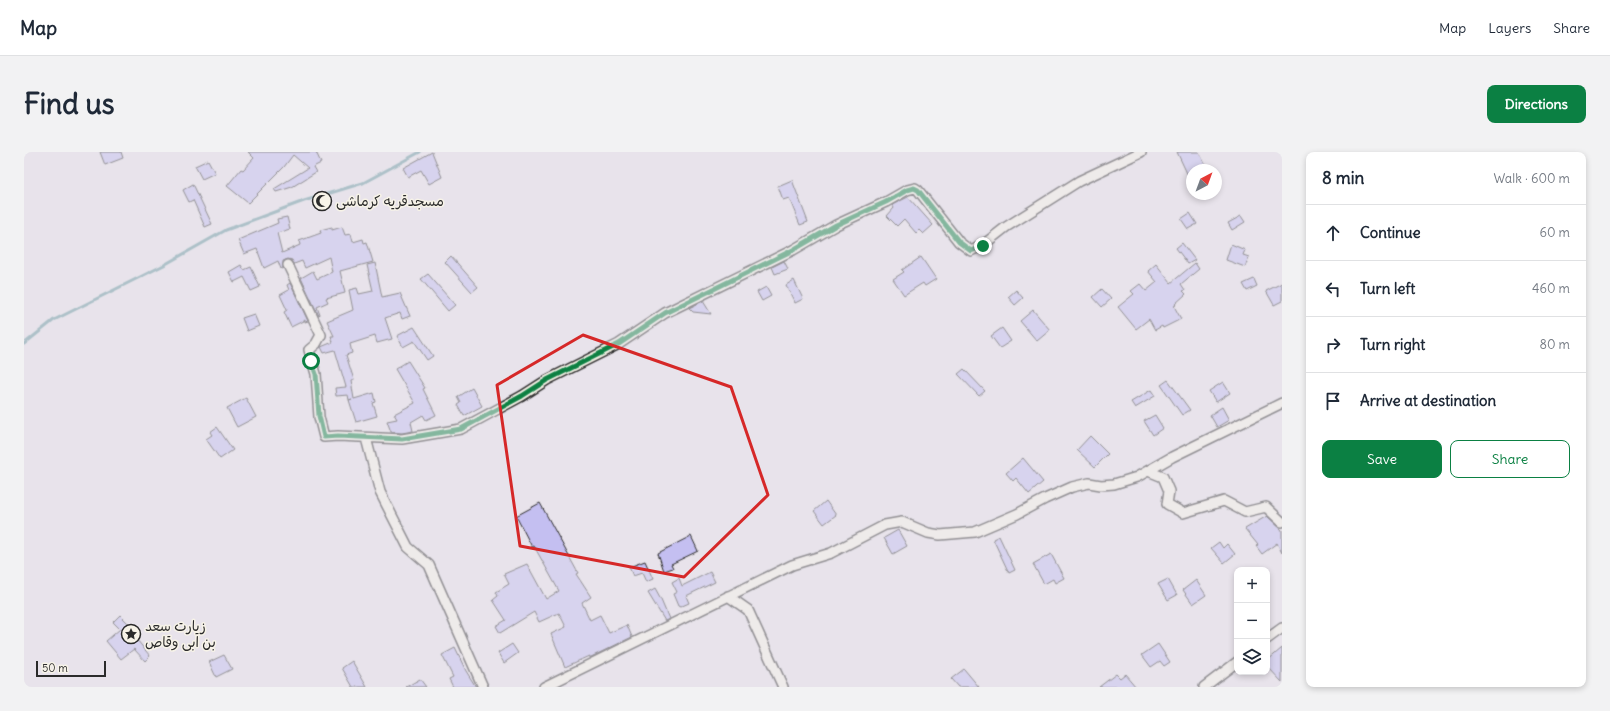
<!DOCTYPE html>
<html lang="en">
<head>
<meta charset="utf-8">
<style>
	:root { --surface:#fff; --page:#f2f2f3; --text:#1f2937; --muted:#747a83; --line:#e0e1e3; --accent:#0b8043 }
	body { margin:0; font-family:Delius,"Playpen Sans Arabic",sans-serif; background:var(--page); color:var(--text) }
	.controls { position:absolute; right:12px; bottom:12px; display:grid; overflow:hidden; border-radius:8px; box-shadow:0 2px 6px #0003 }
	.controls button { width:36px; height:36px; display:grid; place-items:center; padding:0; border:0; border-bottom:1px solid var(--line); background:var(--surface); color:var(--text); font:20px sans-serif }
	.compass { position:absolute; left:1162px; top:12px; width:36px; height:36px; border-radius:50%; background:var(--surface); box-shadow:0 2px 6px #0003; rotate:41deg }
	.scale { position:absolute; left:12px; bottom:10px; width:70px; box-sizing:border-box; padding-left:4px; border:2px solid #2b2b2b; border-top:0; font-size:11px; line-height:14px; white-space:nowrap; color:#2b2b2b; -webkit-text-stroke:3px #f7f3e8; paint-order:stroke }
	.stop { position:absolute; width:12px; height:12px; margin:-9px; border:3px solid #0b8043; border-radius:50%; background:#fff }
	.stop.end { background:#0b8043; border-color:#fff; box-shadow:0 1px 4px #0008 }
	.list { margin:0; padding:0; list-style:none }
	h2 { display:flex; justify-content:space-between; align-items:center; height:52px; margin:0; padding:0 16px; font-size:17px }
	h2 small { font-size:13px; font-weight:400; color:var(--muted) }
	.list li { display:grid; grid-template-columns:26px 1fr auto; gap:12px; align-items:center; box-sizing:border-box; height:56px; padding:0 16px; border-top:1px solid var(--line) }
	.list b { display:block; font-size:15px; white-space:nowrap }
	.list em { font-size:13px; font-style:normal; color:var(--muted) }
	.actions { display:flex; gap:8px; padding:12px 16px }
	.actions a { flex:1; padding:9px 0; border:1px solid var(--accent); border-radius:8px; text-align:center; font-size:14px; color:var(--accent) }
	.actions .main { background:var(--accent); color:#fff }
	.icon { flex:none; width:22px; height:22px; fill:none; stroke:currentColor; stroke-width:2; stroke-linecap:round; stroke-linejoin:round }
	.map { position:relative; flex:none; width:1258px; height:535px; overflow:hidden; border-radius:8px }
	header { display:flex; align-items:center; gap:24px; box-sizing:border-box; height:56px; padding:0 20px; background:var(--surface); border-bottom:1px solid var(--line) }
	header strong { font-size:19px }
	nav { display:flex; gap:22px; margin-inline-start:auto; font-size:14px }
	.intro { display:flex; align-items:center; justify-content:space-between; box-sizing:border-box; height:96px; padding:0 24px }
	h1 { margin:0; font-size:28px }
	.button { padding:10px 18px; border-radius:8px; background:var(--accent); color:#fff; font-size:14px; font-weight:700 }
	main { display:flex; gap:24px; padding:0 24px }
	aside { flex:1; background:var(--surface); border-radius:8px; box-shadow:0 2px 6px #0003 }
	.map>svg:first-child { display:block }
</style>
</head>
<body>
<header>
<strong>Map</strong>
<nav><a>Map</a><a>Layers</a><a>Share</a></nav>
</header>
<div class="intro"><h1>Find us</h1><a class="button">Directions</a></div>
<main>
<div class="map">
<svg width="1258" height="535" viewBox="0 0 1258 535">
	<rect width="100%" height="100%" fill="#e8e3eb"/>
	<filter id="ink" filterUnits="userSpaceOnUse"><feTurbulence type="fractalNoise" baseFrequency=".025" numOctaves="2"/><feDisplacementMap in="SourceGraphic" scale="8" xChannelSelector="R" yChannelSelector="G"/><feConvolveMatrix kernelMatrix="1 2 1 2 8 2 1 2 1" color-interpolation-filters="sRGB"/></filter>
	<g filter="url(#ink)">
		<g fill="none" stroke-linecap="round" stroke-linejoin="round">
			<!-- stream -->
			<path stroke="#66969e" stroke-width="3" d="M0,192L30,168L140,113L202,78L280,49L339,31L396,0"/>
		</g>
		<!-- building -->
		<path fill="#c4bff1" stroke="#2b2b2b" d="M76,0H97L99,6L81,13Z
			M224,0H292L297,11L289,15L292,20L268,35L252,40L250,37L284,16L269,3L260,15L224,51L203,34L217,17L219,18L230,6Z
			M408,0L418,25L405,32L397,18L384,25L379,16Z
			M1153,0H1175L1184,18H1168V32Z
			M184,8L191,21L178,27L171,14Z
			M768,28L784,70L776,73L765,46L759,48L754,34Z
			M169,32L188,72L181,75L169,48L165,50L159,38Z
			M884,45L909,73L899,82L895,78L892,81L880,67L873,74L863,64L870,56L868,53Z
			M1166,61L1173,72L1164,77L1157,67Z
			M1217,64L1221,70L1208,78L1204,71Z
			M263,65L266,77L253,81L258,101L276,93L275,89L297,81L296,78L308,75V78L318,75L321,83L327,82L329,90L339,87L340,91L343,90L349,110L316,119L321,141L302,146L304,150L293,155L296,163L295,164L277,126L289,119L293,127L308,120L305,105L281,116L278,109L270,112L268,108L264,107L259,109V116L257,117L254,109L240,116L233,97L220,102L214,88L254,71L253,67Z
			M1158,91L1171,108L1164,112L1152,96Z
			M1207,92L1221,98L1219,103L1225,105L1221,115L1202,108Z
			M427,104L454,135L448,140L421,110Z
			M897,105L912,127L901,134L899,131L880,143L869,127L880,120L878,118Z
			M760,109L764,117L751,122L748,115Z
			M351,111L358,145L376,141L386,164L378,167L376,161L361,166L368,187L353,191L351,184L326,192L328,201L322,203L330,228L327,229L330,247L350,241L352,250L349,251L353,264L332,270L325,248L328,247L325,248L324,243L312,244L311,236L322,235L311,198L300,201L297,195L309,190L307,184H310L303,169L329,158L325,138L333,136L335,142L349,139L343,113Z
			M1171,111L1175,117L1157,132L1161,138L1159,139L1162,142L1151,152L1152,153L1150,154L1157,167L1139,176L1138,174L1131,178L1125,167L1112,177L1094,155L1110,142L1107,139L1116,132L1122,139L1133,130L1124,119L1132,112L1147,131Z
			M217,113L220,118L227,115L236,135L227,139L220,125L210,130L205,120Z
			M404,122L431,153L424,159L397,127Z
			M1230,127L1233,134L1223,139L1219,132Z
			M770,128L779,147L771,151L762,133Z
			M266,131L284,169L281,170V168L267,175L260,160L263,158L256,143L265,138L263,133Z
			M1258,131V149L1250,153L1242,139Z
			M742,135L747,144L738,149L733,140Z
			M1078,137L1087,147L1078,155L1069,145Z
			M992,138L999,146L991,153L984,145Z
			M679,149L687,162L669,160L665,156Z
			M1009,158L1026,178L1013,189L996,169Z
			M230,162L235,174L223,179L218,166Z
			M390,175L409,204L403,208L390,189L379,195L373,184Z
			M978,176L987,189L976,196L967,184Z
			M384,209L401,236L399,237L412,263L402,268L399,263L387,270L389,279L378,281L367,280L363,269L373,267L370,262L391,251L371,217Z
			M940,217L961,239L955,244L934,222Z
			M1144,228L1166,258L1158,263L1137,233Z
			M1199,230L1206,241L1192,250L1185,239Z
			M448,236L458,254L440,264L434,253L437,251L434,245Z
			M1127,238L1131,244L1111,256L1107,250Z
			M222,246L232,265L213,275L203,256Z
			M1198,255L1205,268L1193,275L1186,263Z
			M1131,263L1139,276L1129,283L1120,269Z
			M193,275L209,298L196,307L182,287L188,283L186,280Z
			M1066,284L1084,302L1071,315L1053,298Z
			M999,306L1019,330L1005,342L992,326L989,329L982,321Z
			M802,349L812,363L800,372L790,359Z
			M516,351L554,421L552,422L567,445L558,451L566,468L576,463L585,481L603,473L608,485L565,506V504L541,515L527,482L542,475L535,461L515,470L510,460L476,481L472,474L482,468L469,448L474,444L472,440L485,432L480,422L503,412L522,447L535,439L510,394L508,395L492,364Z
			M1243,364L1258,378V401L1253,391L1238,402L1232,394L1234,393L1221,377Z
			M874,378L883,394L869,402L860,386Z
			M667,384L674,399L647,412L649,416L640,419L634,401Z
			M975,384L991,418L985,421L969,387Z
			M1195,390L1199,396L1203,392L1211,402L1200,411L1187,396Z
			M1027,402L1040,426L1031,431L1029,427L1020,432L1009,412Z
			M621,409L629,427L622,430L618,421L609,424L605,415Z
			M686,420L691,430L662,444L665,451L656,455L654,454L649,442L653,440L648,430L655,426L658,434Z
			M1144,427L1153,443L1144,448L1134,432Z
			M1172,428L1182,443L1169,452L1159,438Z
			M631,437L637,448L645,467L641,469L624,441Z
			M96,463L117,484L113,488L126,504L121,509L110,497L97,507L82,489L96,477L89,470Z
			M488,492L494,501L480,511L474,501Z
			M1134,492L1146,510L1140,514L1136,509L1127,515L1118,503Z
			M431,496L442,519L452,535H429L425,527L429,525L418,503Z
			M1258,496V530L1243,514V509Z
			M200,503L208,517L192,525L185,510Z
			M328,509L343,535H329L318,516Z
			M940,517L955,535H934L927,527Z
			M1092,522L1096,526L1101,522L1112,535H1075Z
			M396,527L402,535H382Z"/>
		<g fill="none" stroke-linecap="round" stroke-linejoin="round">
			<!-- street casing -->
			<g stroke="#2b2b2b" stroke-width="12">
				<path id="street" d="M264,113L297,183L292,192L285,198L292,222L295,265L300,285L314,284L378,287L437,277L498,244L523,228L595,192L641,161L769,98L812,73L862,50L883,38L891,36L894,38L935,90L947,99L959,93L982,75L1055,29L1117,0
					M342,286L356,340L384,395L405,413L459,535
					M1124,319L1139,325L1145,339L1143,352L1159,361L1200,349L1221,360L1242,355L1258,370
					M704,444L724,458L759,535
					M1243,487L1258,476
					M520,535L768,413L807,401L861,373L878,370L904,381L916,383L951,380L993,362L1021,347L1048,335L1065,331L1077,333L1090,332L1113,325L1148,305L1258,251
					M1180,535L1213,510"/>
			</g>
			<!-- street -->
			<use href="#street" stroke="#f7f3e8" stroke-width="9"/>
		</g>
	</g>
	<g fill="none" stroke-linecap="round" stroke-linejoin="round" filter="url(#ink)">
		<!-- route -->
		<path stroke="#0b8043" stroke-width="5" d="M287,209L292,222L295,264L300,285L314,284L378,287L437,277L498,244L523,228L595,192L641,161L769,98L812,73L862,50L883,38L890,36L894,38L935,90L947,99L959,94"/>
	</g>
	<!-- marked area -->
	<path d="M0 0H1258V535H0ZM559,183L707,235L744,343L660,425L496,394L473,233Z" fill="#e8e3eb" fill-opacity=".55" fill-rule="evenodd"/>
	<path fill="none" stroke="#d62828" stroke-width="3" stroke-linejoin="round" d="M559,183L707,235L744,343L660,425L496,394L473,233Z"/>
	<!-- icons -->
	<defs>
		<g id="mosque-ring" transform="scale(1)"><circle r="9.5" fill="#f7f3e8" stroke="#2b2b2b" stroke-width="1.5"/><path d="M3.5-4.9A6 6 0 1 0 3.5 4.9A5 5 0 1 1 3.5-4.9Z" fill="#2b2b2b"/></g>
		<g id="sight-ring" transform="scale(1)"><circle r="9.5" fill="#f7f3e8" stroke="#2b2b2b" stroke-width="1.5"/><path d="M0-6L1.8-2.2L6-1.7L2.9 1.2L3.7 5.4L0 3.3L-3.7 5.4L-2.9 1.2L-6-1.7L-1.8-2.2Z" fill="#2b2b2b"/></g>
	</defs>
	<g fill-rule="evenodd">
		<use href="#mosque-ring" x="298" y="49"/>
		<use href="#sight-ring" x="107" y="482"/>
	</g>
	<g text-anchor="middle" stroke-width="3" stroke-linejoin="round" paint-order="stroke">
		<!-- poi labels -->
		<g font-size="14" fill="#2b2b2b" stroke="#f7f3e8" text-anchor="start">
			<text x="312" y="54">مسجدقریه کرماشی</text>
			<text x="121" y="479">زیارت سعد<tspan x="121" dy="16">بن ابی وقاص</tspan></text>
		</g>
	</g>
</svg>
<div class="controls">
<button>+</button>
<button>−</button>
<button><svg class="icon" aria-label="layers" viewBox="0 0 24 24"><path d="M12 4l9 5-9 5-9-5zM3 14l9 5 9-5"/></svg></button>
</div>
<svg class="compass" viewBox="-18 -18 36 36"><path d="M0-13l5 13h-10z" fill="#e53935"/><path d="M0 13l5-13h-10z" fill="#747a83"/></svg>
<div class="scale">50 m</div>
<div class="stop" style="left:287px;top:209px"></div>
<div class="stop end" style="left:959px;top:94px"></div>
</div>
<aside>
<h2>8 min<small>Walk · 600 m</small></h2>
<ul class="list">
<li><svg class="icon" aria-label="ahead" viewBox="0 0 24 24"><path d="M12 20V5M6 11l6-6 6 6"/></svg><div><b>Continue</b></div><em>60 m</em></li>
<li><svg class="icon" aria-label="left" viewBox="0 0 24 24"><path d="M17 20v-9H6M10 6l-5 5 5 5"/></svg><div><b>Turn left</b></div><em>460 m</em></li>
<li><svg class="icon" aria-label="right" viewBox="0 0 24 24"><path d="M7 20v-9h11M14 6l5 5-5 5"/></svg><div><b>Turn right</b></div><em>80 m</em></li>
<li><svg class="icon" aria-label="arrive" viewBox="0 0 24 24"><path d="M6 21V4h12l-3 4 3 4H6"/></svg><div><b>Arrive at destination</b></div></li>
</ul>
<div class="actions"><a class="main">Save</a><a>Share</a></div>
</aside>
</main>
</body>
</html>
